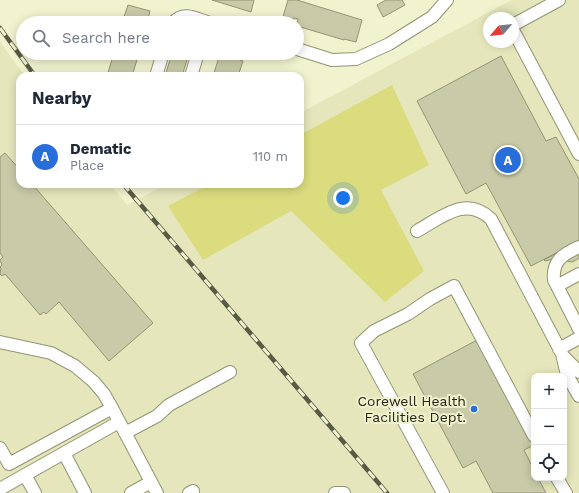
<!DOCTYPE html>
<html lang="en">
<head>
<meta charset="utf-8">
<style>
	:root { --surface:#fff; --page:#f6f6f7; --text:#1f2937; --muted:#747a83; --line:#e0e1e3; --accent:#276eda }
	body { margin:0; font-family:"Work Sans",sans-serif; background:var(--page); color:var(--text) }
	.controls { position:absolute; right:12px; bottom:12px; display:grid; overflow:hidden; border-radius:8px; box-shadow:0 2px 10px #0003 }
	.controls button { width:36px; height:36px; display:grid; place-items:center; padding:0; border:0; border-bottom:1px solid var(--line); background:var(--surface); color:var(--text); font:20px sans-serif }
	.compass { position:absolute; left:483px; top:12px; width:36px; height:36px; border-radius:50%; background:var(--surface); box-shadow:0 2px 10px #0003; rotate:242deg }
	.you { position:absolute; left:343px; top:198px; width:14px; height:14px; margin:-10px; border:3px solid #fff; border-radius:50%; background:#1a73e8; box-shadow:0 0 0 6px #1a73e833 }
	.badge { display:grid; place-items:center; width:26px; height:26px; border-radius:50%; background:var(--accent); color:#fff; font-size:13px; font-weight:700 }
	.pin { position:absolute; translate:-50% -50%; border:2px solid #fff; box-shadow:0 1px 4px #0006 }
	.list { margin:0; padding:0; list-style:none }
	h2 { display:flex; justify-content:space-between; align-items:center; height:52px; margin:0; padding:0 16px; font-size:17px }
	h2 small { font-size:13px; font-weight:400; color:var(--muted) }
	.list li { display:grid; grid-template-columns:26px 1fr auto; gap:12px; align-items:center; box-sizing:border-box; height:64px; padding:0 16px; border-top:1px solid var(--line) }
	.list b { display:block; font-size:15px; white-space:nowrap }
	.list p { margin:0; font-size:13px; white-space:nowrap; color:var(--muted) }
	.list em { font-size:13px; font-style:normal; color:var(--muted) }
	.icon { flex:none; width:22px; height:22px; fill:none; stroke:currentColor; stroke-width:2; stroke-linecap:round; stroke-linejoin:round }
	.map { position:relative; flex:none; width:579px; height:493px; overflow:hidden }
	.search { position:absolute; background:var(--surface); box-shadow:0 2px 10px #0003; left:16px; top:16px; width:288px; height:44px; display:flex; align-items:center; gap:10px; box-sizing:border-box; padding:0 14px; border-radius:22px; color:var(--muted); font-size:15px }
	.panel { position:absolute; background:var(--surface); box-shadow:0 2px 10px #0003; left:16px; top:72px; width:288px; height:116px; border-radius:12px }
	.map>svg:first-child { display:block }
</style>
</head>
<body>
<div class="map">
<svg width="579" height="493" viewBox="0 0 579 493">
	<rect width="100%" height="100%" fill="#f1f2ce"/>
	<!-- built -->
	<path fill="#e5e6bb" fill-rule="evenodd" d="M512,0H579V493H0V42L25,76H20V184H110L127,205L167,184H300V113ZM489,18H513V42H489ZM534,376H564V478H534Z"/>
	<!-- green -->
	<path fill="#dbdc7e" d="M392,85L429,165L381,190L424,271L385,302L291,211L203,260L168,206L210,184H300V135Z"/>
	<!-- building -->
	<path fill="#c9caa7" stroke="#949574" d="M212,0H254L251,12Z
		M288,0H297L362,20L356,42L344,39V40L297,26L298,19L294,18L292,23L282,20Z
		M386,0H402L405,5L383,17L377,5Z
		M128,5L150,11L147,23H122Z
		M114,53H139L132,76H107Z
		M172,53H189L182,76H165Z
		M253,53H272L271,58Z
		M220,54L243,61L238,76H213Z
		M501,56L546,141L556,137L579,179V241L531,266L486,183L466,194L417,101Z
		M5,153L20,170V184H32L153,323L109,361L59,302L46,314L44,312L40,315L5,274L2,276L0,274L1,268L0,267L2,265L0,260L3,257L0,253V157Z
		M579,241V258L576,260L572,262L554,259L545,261L544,260Z
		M479,339L534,443V445L524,450L534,470V478H538L546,493H493L476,461L463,468L413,374Z"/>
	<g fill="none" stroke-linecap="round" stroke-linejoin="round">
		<!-- minor casing -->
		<g stroke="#939473" stroke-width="14">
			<path id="minor" d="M173,23C183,10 197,19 210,23
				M513,25L559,0
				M513,30L579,154
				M297,49L332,60L356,59L389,44L432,17L447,0
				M156,76L163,53
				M191,76L198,53
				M417,231C442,217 466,195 491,219L562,354L567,375L579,396
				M579,247C563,254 552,261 554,280L579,329
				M557,286L579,274
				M0,342L51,353L75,366L94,382L104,394L112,408L157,493
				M559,349L579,338
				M563,356L579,372
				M125,433L157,416L169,405L230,372
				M0,448L9,464L112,408
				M64,453L85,493
				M25,475L35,493
				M557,478L566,493
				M0,489L119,422
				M131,493L151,482
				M189,493L193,491
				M335,493H344
				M443,493L361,343L374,331L408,314L430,299L454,286L534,436"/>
		</g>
		<!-- minor -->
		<use href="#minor" stroke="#fff" stroke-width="12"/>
		<!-- rail casing -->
		<g stroke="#595a46" stroke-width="4.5">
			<path id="rail" d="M0,28L35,76
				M123,184L387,493"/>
		</g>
		<!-- rail -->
		<use href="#rail" stroke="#f1f2ce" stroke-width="3" stroke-dasharray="9" stroke-linecap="butt"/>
	</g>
	<!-- markers -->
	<circle fill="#276eda" stroke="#f1f2ce" stroke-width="1.5" cx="474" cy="409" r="4"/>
	<g text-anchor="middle" stroke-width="4" stroke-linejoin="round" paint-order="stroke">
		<!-- poi labels -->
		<g font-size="14" fill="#242517" stroke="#f1f2ce" text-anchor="end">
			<text x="466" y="406">Corewell Health<tspan x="466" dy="16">Facilities Dept.</tspan></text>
		</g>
	</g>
</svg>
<div class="controls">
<button>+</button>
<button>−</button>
<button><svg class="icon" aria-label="locate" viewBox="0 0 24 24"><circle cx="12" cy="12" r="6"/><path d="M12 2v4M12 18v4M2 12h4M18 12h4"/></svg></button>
</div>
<svg class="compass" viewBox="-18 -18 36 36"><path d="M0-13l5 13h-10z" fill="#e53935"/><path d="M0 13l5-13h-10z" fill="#747a83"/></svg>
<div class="you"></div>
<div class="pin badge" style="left:508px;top:160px">A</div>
<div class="search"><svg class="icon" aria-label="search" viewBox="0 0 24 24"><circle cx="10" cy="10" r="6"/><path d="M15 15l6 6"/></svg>Search here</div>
<section class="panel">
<h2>Nearby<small></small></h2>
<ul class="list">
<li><span class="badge">A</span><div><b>Dematic</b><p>Place</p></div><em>110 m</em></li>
</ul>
</section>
</div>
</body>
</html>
